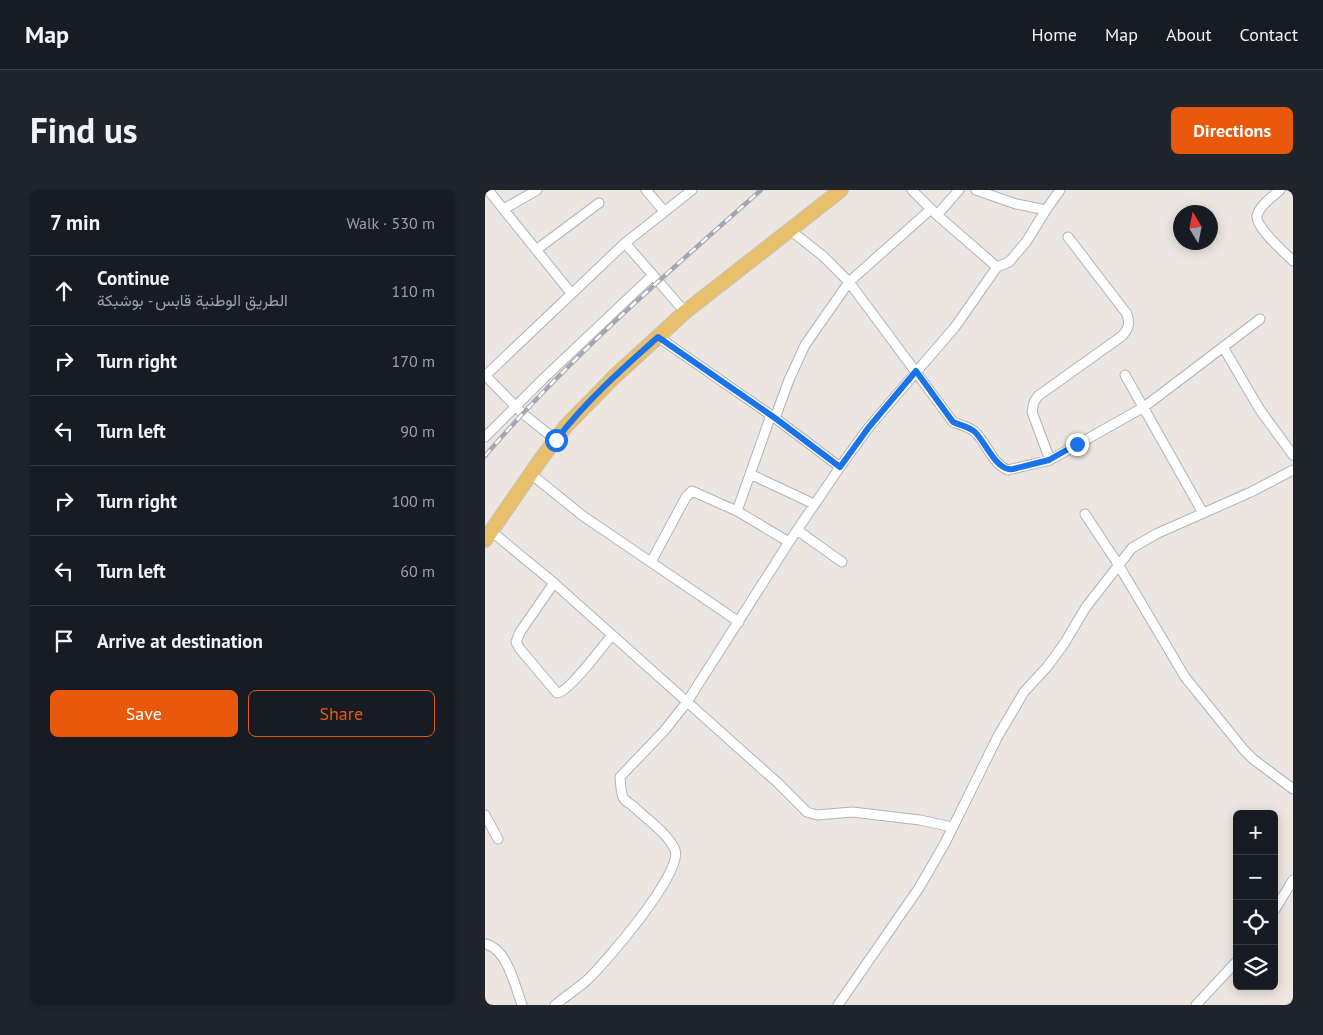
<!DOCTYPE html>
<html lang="en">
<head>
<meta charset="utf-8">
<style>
	:root { --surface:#171b24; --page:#20242c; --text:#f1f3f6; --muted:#9ea1a6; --line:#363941; --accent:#ea580c }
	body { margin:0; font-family:"PT Sans",Vazirmatn,sans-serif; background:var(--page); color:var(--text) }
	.controls { position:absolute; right:15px; bottom:15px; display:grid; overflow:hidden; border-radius:8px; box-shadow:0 2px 12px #0003 }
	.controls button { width:45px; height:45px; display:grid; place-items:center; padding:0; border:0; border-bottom:1px solid var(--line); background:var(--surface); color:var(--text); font:25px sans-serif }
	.compass { position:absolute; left:688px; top:15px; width:45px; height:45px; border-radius:50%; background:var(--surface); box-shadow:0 2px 12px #0003; rotate:350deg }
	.stop { position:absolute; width:15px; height:15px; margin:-11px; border:4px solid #1a73e8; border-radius:50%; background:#fff }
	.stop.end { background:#1a73e8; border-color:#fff; box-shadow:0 1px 5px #0008 }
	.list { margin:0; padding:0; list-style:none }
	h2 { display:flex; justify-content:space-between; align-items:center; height:65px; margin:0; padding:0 20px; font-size:21px }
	h2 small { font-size:16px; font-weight:400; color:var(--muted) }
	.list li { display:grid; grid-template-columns:32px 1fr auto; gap:15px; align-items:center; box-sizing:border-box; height:70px; padding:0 20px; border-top:1px solid var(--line) }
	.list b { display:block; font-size:19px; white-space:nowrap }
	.list p { margin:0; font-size:16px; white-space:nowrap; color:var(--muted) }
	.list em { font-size:16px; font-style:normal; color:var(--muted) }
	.actions { display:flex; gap:10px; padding:15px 20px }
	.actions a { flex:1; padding:11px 0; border:1px solid var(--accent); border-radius:8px; text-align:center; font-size:18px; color:var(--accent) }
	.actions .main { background:var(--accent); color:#fff }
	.icon { flex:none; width:28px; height:28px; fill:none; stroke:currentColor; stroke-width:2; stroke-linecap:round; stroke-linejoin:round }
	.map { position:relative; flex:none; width:808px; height:815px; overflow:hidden; border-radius:8px }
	header { display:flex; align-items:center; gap:30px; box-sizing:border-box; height:70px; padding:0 25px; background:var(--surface); border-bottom:1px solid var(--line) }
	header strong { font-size:24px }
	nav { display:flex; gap:28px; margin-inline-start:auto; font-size:18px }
	.intro { display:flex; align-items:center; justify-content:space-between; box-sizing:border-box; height:120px; padding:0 30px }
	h1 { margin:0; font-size:35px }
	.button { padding:12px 22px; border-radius:8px; background:var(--accent); color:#fff; font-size:18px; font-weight:700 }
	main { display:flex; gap:30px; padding:0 30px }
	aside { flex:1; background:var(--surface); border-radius:8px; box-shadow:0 2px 12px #0003 }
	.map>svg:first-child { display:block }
</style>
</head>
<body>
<header>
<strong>Map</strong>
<nav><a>Home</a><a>Map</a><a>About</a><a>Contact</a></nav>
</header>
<div class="intro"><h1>Find us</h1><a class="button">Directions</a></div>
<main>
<aside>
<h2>7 min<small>Walk · 530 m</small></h2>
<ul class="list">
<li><svg class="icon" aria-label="ahead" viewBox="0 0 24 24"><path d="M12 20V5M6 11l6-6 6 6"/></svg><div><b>Continue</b><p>الطريق الوطنية قابس - بوشبكة</p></div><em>110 m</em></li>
<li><svg class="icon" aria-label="right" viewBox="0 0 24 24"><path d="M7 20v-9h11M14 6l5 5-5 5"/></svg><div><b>Turn right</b></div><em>170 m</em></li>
<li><svg class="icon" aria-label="left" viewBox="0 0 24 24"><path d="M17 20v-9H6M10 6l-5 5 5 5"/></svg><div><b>Turn left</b></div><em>90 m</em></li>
<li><svg class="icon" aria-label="right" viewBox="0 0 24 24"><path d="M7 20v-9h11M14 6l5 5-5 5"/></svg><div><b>Turn right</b></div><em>100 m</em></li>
<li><svg class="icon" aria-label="left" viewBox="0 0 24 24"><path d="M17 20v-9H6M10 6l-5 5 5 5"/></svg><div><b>Turn left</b></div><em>60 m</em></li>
<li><svg class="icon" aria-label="arrive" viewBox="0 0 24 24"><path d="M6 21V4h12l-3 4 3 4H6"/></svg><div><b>Arrive at destination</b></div></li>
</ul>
<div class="actions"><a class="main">Save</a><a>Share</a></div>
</aside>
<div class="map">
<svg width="808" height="815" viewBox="0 0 808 815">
	<rect width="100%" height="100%" fill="#ede6e0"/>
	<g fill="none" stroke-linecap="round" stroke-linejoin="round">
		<!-- minor casing -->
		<g stroke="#b0b3bc" stroke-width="11">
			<path id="minor" d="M3,0L86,103
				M161,0L179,21
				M427,0L452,25L512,77
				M795,0C788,6 774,16 772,26C771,38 799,62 808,71
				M19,19L52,0
				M561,20L575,0
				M452,25L474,0
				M305,40L338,66L364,92L468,232C475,235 485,237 490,242C502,253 507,274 523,280L565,270L659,217L775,129
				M140,53L200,122
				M51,60L114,13
				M173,147L290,228L355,277
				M738,157L775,220L808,265
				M0,185L37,223L71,250
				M640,185L718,323
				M0,186L140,53L207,0
				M290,228L304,190L320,155L364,92L446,19
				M0,247L58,189L168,85
				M565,270L547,222L549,212L553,206L637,146C644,138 645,134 642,124L583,47
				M46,284L98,326L254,432
				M265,284L329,314
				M252,321L286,225
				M600,324L633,374L700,487L759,560L768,569L808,599
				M312,340L357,372
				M6,341L69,393L294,594L322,622L332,625L367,622L435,630L467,637
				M166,372L201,307L207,301L252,321L304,352
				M69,393L35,442L31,452L35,459L72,503C83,503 118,456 127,445
				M0,625L13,649
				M789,721L808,690
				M0,754C22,758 30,796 37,815
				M70,815C80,807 90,800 100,792C118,776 199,682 190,660C184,644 160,628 148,616C145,614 141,611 139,609C135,603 136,593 135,587L179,541L202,512L304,352L355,277L384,237L470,137L512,77L524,72L541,52L561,20L531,14L491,0
				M353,815L434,698L460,653L513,546L539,502L562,477L579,454L601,417L647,358L671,344L766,302L808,280
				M711,815L752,771"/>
		</g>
		<!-- primary casing -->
		<g stroke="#c4c4c4" stroke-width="16">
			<path id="primary" d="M0,350L56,269L81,236L129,187L200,122L356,0"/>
		</g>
		<!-- minor -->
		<use href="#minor" stroke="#fff" stroke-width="9"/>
		<!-- primary -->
		<use href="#primary" stroke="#e8bf6a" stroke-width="14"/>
		<!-- rail casing -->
		<g stroke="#a3a7b5" stroke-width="4.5">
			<path id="rail" d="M0,266C83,169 181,84 276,0"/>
		</g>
		<!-- rail -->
		<use href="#rail" stroke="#fff" stroke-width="2.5" stroke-dasharray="8" stroke-linecap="butt"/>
	</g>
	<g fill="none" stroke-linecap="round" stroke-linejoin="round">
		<!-- route -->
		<path stroke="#1a73e8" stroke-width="6" d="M71,250C101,211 137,179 173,147L290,228L355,277L384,237L431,181L468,232C475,235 485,237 490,242C501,253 512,282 528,279L564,270L592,254"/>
	</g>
</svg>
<div class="controls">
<button>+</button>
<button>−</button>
<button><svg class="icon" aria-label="locate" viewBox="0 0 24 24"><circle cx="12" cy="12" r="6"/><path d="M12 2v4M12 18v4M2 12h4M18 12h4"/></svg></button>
<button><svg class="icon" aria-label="layers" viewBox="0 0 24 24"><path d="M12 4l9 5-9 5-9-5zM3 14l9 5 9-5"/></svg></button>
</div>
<svg class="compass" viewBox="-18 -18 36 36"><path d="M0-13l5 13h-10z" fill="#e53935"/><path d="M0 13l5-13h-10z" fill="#9ea1a6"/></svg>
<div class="stop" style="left:71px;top:250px"></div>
<div class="stop end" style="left:592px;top:254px"></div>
</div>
</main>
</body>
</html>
